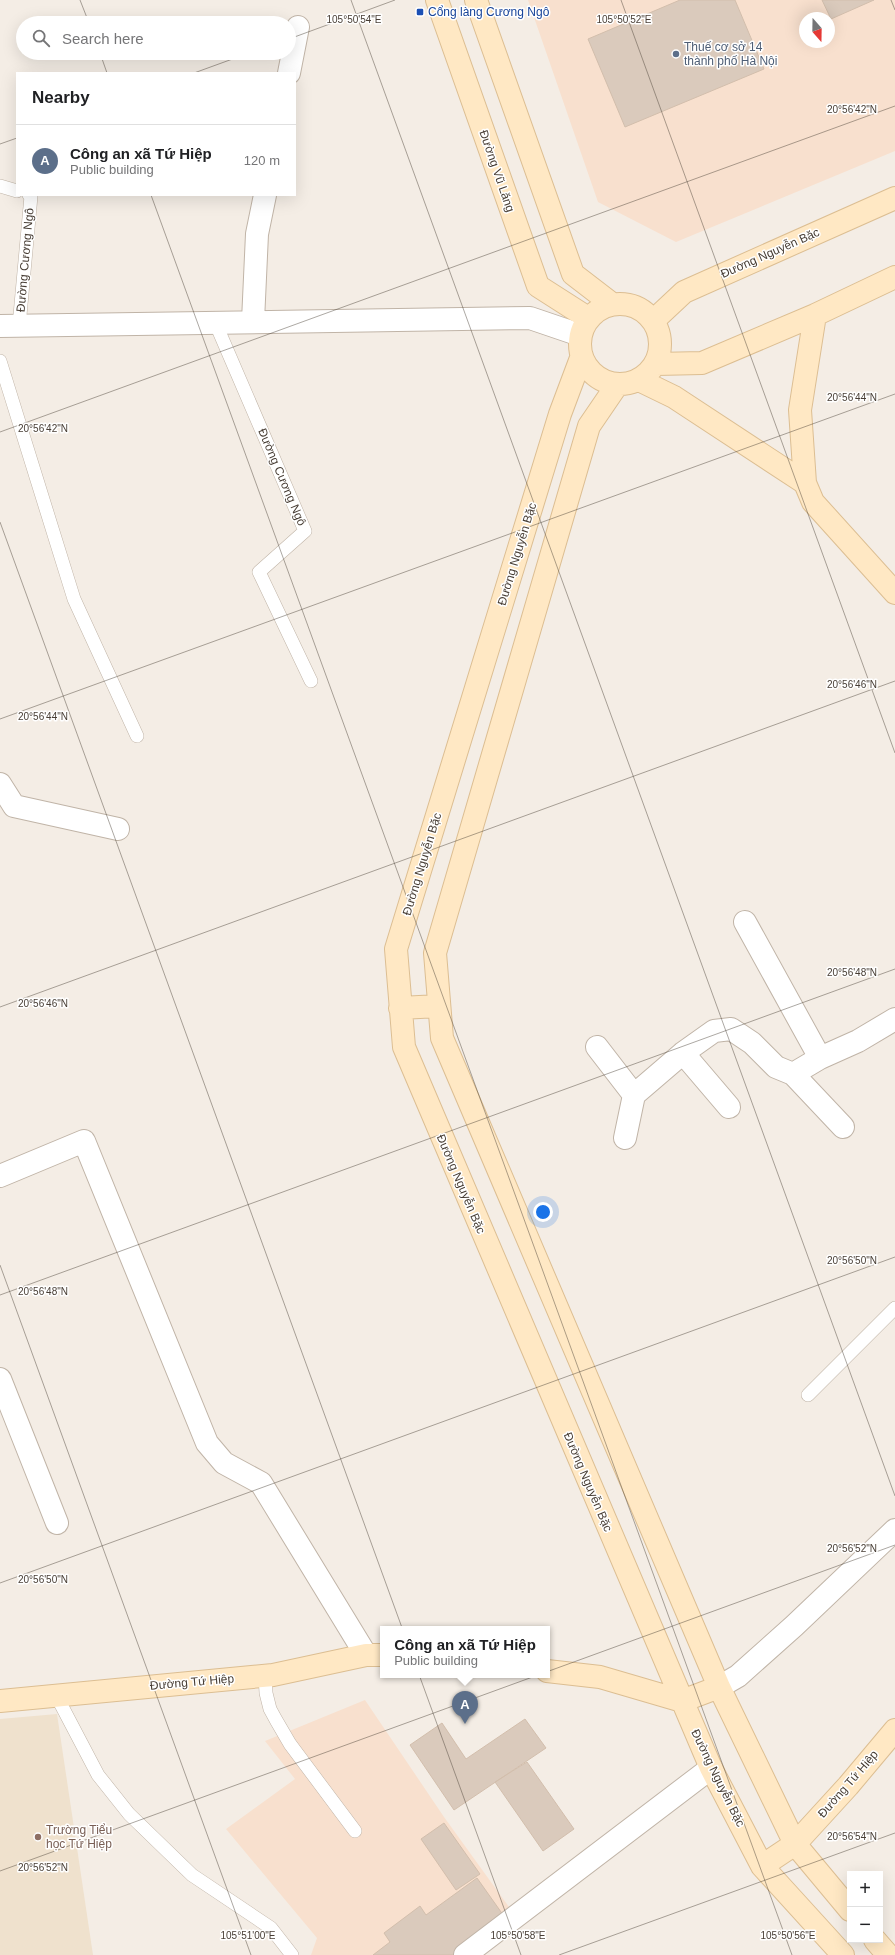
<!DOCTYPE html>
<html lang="en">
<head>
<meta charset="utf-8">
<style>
	:root { --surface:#fff; --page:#f2f2f2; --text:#202124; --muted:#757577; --line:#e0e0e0; --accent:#db2777 }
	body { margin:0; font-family:Arial,sans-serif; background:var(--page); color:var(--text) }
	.controls { position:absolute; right:12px; bottom:12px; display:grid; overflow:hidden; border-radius:0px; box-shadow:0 4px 16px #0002 }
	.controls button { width:36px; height:36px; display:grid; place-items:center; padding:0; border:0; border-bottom:1px solid var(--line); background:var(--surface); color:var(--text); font:20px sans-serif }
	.compass { position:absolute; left:799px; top:12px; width:36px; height:36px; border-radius:50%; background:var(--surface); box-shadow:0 4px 16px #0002; rotate:160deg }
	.you { position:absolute; left:543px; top:1212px; width:14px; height:14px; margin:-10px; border:3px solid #fff; border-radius:50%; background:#1a73e8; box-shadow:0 0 0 6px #1a73e833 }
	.badge { display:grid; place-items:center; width:26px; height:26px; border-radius:50%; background:var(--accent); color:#fff; font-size:13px; font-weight:700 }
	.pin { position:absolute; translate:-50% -33px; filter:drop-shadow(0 1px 2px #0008) }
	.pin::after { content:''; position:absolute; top:21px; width:14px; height:12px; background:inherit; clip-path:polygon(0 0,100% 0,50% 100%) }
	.popup { position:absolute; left:380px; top:1626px; width:170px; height:52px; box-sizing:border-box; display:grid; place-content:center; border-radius:0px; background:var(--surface); filter:drop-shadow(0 1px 3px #0005); font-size:13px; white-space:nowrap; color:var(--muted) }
	.popup b { font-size:15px; color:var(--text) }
	.popup::after { content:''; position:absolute; left:50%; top:100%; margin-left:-8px; border:8px solid transparent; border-top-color:var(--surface) }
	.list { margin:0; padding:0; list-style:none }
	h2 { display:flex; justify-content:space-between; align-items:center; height:52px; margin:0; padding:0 16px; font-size:17px }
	h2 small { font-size:13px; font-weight:400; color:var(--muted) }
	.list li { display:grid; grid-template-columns:26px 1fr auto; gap:12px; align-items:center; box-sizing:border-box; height:72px; padding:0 16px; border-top:1px solid var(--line) }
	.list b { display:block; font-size:15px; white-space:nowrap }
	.list p { margin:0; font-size:13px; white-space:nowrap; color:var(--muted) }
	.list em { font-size:13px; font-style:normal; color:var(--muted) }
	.icon { flex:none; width:22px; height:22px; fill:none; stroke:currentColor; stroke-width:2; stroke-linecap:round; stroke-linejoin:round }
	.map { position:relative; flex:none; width:895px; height:1955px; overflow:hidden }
	.search { position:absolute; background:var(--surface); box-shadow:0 4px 16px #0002; left:16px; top:16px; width:280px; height:44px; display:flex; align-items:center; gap:10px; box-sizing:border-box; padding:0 14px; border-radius:22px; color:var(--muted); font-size:15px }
	.panel { position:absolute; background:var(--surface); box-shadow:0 4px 16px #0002; left:16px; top:72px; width:280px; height:124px; border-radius:0px }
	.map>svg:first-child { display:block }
</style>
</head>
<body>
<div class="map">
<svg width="895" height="1955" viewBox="0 0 895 1955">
	<rect width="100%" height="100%" fill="#f4ede5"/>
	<!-- commercial -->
	<path fill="#f8e0ce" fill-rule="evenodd" d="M528,0H895V151L676,242L598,202ZM805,18H829V42H805Z
		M365,1700L444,1817L509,1907L445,1955H311L317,1938L226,1829L295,1779L265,1741Z"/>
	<!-- education -->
	<path fill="#efe1cd" d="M57,1714L93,1955H0V1719Z"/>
	<!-- building -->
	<path fill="#dacabc" stroke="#d2beac" d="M680,0H735L764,69L625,127L588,39Z
		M822,0H874L831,19Z
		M525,1719L546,1748L454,1810L410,1745L442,1723L466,1759Z
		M527,1762L574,1829L543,1851L495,1782Z
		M444,1823L480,1874L456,1890L421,1839Z
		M477,1878L506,1919L456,1955H373L390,1942L384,1933L420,1906L426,1915Z"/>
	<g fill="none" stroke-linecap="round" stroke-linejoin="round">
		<!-- lane casing -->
		<g stroke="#c0b4a7" stroke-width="14">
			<path id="lane" d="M0,186L17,191
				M215,322L305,531L259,572L311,681
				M19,326L31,196L29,195
				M0,361L74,599L137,736
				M808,1395L895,1308
				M265,1675L266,1693L270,1709L276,1720L290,1744L355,1831
				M56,1695L98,1775L129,1814L192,1875L271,1928L292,1955"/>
		</g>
		<!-- street casing -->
		<g stroke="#c0b4a7" stroke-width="24">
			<path id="street" d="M289,73L298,27
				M253,321L257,234L265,195
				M0,326L530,318L580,335
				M0,784L14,806L118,829
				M745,922L820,1058
				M597,1047L634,1095
				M683,1053L729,1107
				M793,1074L843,1127
				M625,1138L634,1095L683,1053L714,1031L731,1029L752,1043L776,1067L793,1074L820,1058L858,1041L895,1019
				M0,1176L84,1141L207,1443L224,1463L261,1483L366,1655
				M0,1379L57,1523
				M719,1687L738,1676L794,1626L895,1530
				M465,1955L711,1768"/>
		</g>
		<!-- secondary casing -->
		<g stroke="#dcbe92" stroke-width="24">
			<path id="secondary" d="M437,0L538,286L588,318
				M476,0L573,274L612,304
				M580 344a40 40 0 1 1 80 0a40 40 0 1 1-80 0Z
				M815,315L800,410L805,483L813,502L895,593
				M653,321L684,292L895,198
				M581,358L560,414L396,949L404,1047L711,1768L762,1866L843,1955
				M656,364L702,363L815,315L895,277
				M639,380L674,397L805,483
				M617,385L589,426L435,953L442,1038L719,1687L795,1844L850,1910
				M400,1008L439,1006
				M547,1671L600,1677L682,1701
				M0,1701L273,1675L366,1655H383
				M682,1701L719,1687
				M762,1866L795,1844L848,1786L895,1730
				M875,1940L888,1955"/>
		</g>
		<!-- lane -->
		<use href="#lane" stroke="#fff" stroke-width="13"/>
		<!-- street -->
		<use href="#street" stroke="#fff" stroke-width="22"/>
		<!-- secondary -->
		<use href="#secondary" stroke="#ffe8c4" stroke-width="22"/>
	</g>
	<!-- ticks -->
	<path fill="none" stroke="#473d34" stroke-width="1" stroke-opacity="0.45" d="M80,0L89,23M351,0L895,1496M621,0L895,753M891,0L895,10M289,39L395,0M100,53L107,73M194,73L249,53M0,144L17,138M151,195L792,1955M0,432L895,106M0,522L521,1955M0,719L895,394M0,1007L895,681M0,1265L251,1955M0,1295L895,969M0,1583L895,1257M0,1871L895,1545M559,1955L895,1833"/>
	<!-- markers -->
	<rect fill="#1a4fb4" stroke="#fff" stroke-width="1.5" x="416" y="8" width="8" height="8" rx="2"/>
	<circle fill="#5c6f8a" stroke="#fff" stroke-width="1.5" cx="676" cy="54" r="4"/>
	<circle fill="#8d6e63" stroke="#fff" stroke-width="1.5" cx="38" cy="1837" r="4"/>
	<g text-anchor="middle" stroke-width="3" stroke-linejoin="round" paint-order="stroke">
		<!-- transit labels -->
		<g font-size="12" fill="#164399" stroke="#fff" text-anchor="start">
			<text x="428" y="16">Cổng làng Cương Ngô</text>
		</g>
		<!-- service labels -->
		<g font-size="12" fill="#4e5e75" stroke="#fff" text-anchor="start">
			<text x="684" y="51">Thuế cơ sở 14<tspan x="684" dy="14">thành phố Hà Nội</tspan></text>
		</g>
		<!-- street labels -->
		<g font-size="12" fill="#473d34" stroke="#fff">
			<text transform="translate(497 171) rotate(71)" y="4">Đường Vũ Lăng</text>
			<text transform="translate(770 253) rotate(-24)" y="4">Đường Nguyễn Bặc</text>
			<text transform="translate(25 260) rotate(-85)" y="4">Đường Cương Ngô</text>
			<text transform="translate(282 477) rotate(67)" y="4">Đường Cương Ngô</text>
			<text transform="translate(517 554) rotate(-73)" y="4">Đường Nguyễn Bặc</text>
			<text transform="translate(422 864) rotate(-73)" y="4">Đường Nguyễn Bặc</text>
			<text transform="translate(461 1184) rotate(67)" y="4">Đường Nguyễn Bặc</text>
			<text transform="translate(588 1482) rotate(67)" y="4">Đường Nguyễn Bặc</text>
			<text transform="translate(192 1682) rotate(-5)" y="4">Đường Tứ Hiệp</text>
			<text transform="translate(718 1778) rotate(64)" y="4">Đường Nguyễn Bặc</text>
			<text transform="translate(848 1784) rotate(-49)" y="4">Đường Tứ Hiệp</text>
		</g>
		<!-- education labels -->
		<g font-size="12" fill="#785e54" stroke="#fff" text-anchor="start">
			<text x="46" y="1834">Trường Tiểu<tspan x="46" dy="14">học Tứ Hiệp</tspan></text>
		</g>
	</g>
	<g font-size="10" text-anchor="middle" fill="#473d34" stroke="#fff" stroke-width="3" stroke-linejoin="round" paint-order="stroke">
		<text x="354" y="23">105°50'54"E</text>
		<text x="624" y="23">105°50'52"E</text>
		<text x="852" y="113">20°56'42"N</text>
		<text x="852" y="401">20°56'44"N</text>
		<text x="43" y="432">20°56'42"N</text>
		<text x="852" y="688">20°56'46"N</text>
		<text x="43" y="720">20°56'44"N</text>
		<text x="852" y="976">20°56'48"N</text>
		<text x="43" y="1007">20°56'46"N</text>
		<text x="852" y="1264">20°56'50"N</text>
		<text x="43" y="1295">20°56'48"N</text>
		<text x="852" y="1552">20°56'52"N</text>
		<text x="43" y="1583">20°56'50"N</text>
		<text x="852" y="1840">20°56'54"N</text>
		<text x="43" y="1871">20°56'52"N</text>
		<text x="248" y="1939">105°51'00"E</text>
		<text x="518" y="1939">105°50'58"E</text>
		<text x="788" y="1939">105°50'56"E</text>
	</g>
</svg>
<div class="controls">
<button>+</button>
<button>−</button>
</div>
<svg class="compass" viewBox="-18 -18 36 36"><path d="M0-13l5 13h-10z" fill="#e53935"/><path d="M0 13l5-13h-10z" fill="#757577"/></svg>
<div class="you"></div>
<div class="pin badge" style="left:465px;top:1724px;background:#5c6f8a">A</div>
<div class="popup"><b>Công an xã Tứ Hiệp</b>Public building</div>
<div class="search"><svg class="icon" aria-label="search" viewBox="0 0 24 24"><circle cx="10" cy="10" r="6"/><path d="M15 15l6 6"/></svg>Search here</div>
<section class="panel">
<h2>Nearby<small></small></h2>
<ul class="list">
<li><span class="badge" style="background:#5c6f8a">A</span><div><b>Công an xã Tứ Hiệp</b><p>Public building</p></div><em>120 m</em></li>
</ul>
</section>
</div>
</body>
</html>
